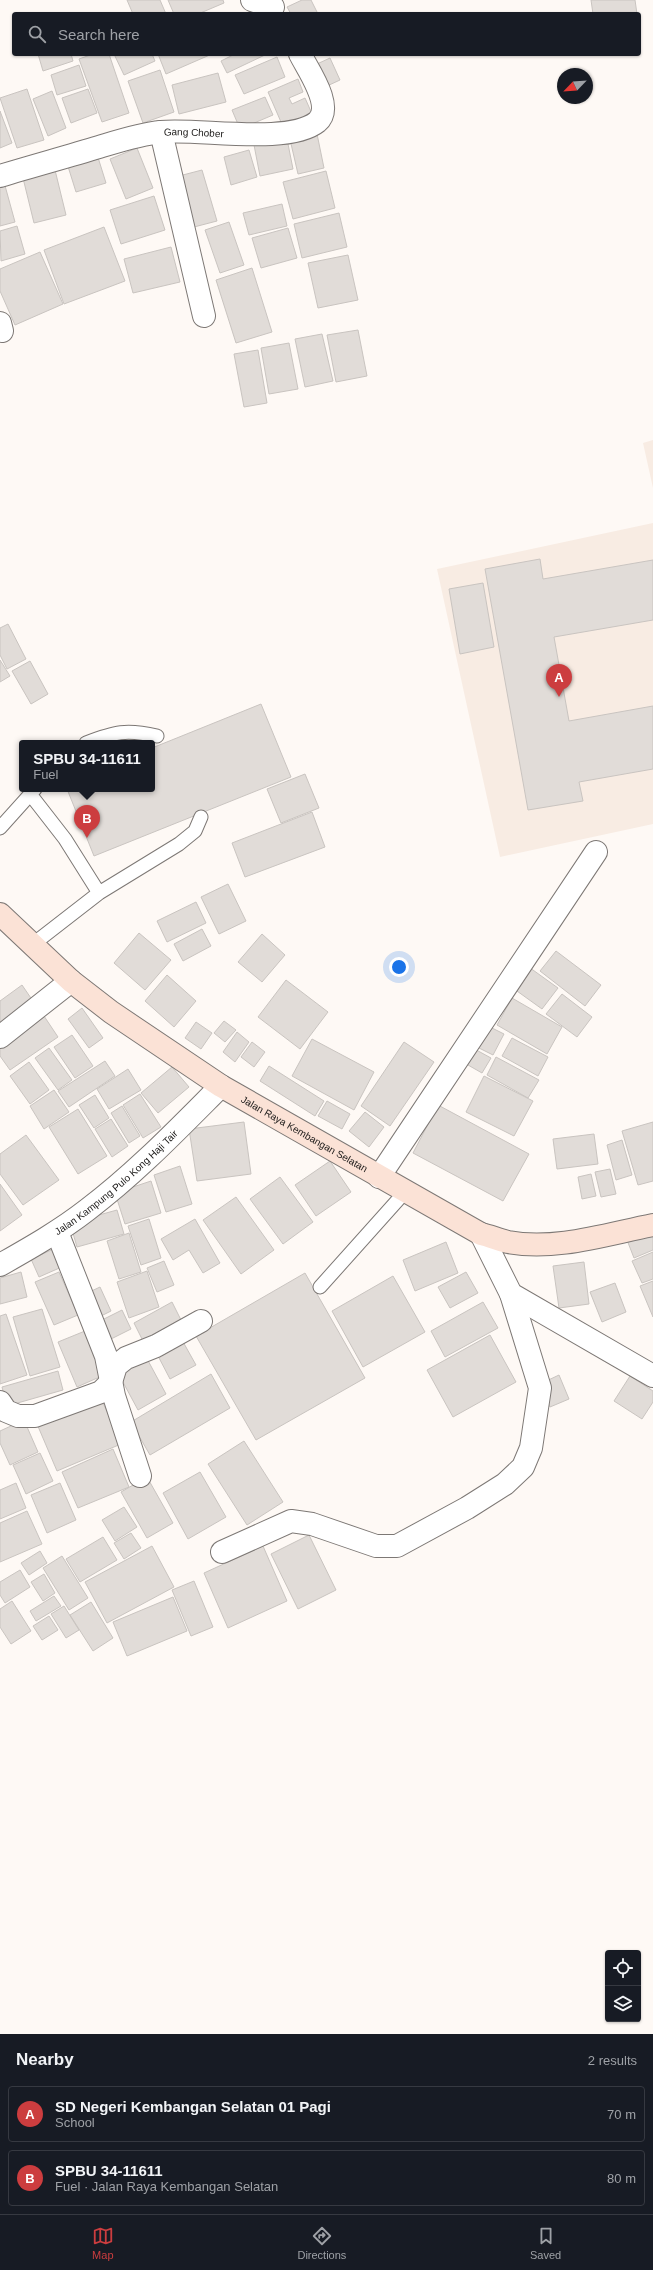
<!DOCTYPE html>
<html lang="en">
<head>
<meta charset="utf-8">
<style>
	:root { --surface:#171b24; --page:#20242c; --text:#f1f3f6; --muted:#9ea1a6; --line:#363941; --accent:#cc3d3f }
	body { margin:0; font-family:Helvetica,sans-serif; background:var(--page); color:var(--text) }
	.controls { position:absolute; right:12px; bottom:12px; display:grid; overflow:hidden; border-radius:4px; box-shadow:0 1px 3px #0004 }
	.controls button { width:36px; height:36px; display:grid; place-items:center; padding:0; border:0; border-bottom:1px solid var(--line); background:var(--surface); color:var(--text); font:20px sans-serif }
	.compass { position:absolute; left:557px; top:68px; width:36px; height:36px; border-radius:50%; background:var(--surface); box-shadow:0 1px 3px #0004; rotate:245deg }
	.you { position:absolute; left:399px; top:967px; width:14px; height:14px; margin:-10px; border:3px solid #fff; border-radius:50%; background:#1a73e8; box-shadow:0 0 0 6px #1a73e833 }
	.badge { display:grid; place-items:center; width:26px; height:26px; border-radius:50%; background:var(--accent); color:#fff; font-size:13px; font-weight:700 }
	.pin { position:absolute; translate:-50% -33px; filter:drop-shadow(0 1px 2px #0008) }
	.pin::after { content:''; position:absolute; top:21px; width:14px; height:12px; background:inherit; clip-path:polygon(0 0,100% 0,50% 100%) }
	.popup { position:absolute; left:19px; top:740px; width:136px; height:52px; box-sizing:border-box; display:grid; place-content:center; border-radius:4px; background:var(--surface); filter:drop-shadow(0 1px 3px #0005); font-size:13px; white-space:nowrap; color:var(--muted) }
	.popup b { font-size:15px; color:var(--text) }
	.popup::after { content:''; position:absolute; left:50%; top:100%; margin-left:-8px; border:8px solid transparent; border-top-color:var(--surface) }
	.list { margin:0; padding:0; list-style:none }
	h2 { display:flex; justify-content:space-between; align-items:center; height:52px; margin:0; padding:0 16px; font-size:17px }
	h2 small { font-size:13px; font-weight:400; color:var(--muted) }
	.list li { display:grid; grid-template-columns:26px 1fr auto; gap:12px; align-items:center; box-sizing:border-box; height:56px; margin:0 8px 8px; padding:0 8px; border:1px solid var(--line); border-radius:4px }
	.list b { display:block; font-size:15px; white-space:nowrap }
	.list p { margin:0; font-size:13px; white-space:nowrap; color:var(--muted) }
	.list em { font-size:13px; font-style:normal; color:var(--muted) }
	.icon { flex:none; width:22px; height:22px; fill:none; stroke:currentColor; stroke-width:2; stroke-linecap:round; stroke-linejoin:round }
	.map { position:relative; flex:none; width:653px; height:2034px; overflow:hidden }
	.search { position:absolute; background:var(--surface); box-shadow:0 1px 3px #0004; left:12px; right:12px; top:12px; height:44px; display:flex; align-items:center; gap:10px; box-sizing:border-box; padding:0 14px; border-radius:4px; color:var(--muted); font-size:15px }
	.sheet { height:180px; background:var(--surface) }
	nav { display:flex; justify-content:space-around; align-items:center; box-sizing:border-box; height:56px; border-top:1px solid var(--line); background:var(--surface); font-size:11px; color:var(--muted) }
	nav a { display:grid; justify-items:center; gap:2px }
	nav .on { color:var(--accent) }
	.map>svg:first-child { display:block }
</style>
</head>
<body>
<div class="map">
<svg width="653" height="2034" viewBox="0 0 653 2034">
	<rect width="100%" height="100%" fill="#fef9f5"/>
	<!-- built -->
	<path fill="#f8ece3" d="M653,440V488L643,443Z
		M653,523V824L500,857L437,569Z"/>
	<!-- building -->
	<path fill="#e1dcd8" stroke="#c9c4c0" d="M127,0H160L166,14H133Z
		M168,0H223L224,3L198,14H174Z
		M302,0H311L318,14H291L287,7Z
		M591,0H635L637,14H593Z
		M38,54H71L73,61L43,71Z
		M93,54H109L129,113L102,122L79,59Z
		M114,54H152L155,61L124,75Z
		M158,54H212L166,74Z
		M235,54H267L227,73L221,61Z
		M277,57L285,77L244,94L235,75Z
		M330,58L340,80L327,86L317,64Z
		M79,65L86,86L57,95L51,75Z
		M160,70L174,112L143,123L128,81Z
		M218,73L226,102L179,114L172,85Z
		M298,79L303,92L289,98L292,104L305,98L313,116L284,129L268,92Z
		M27,89L44,140L17,148L0,98Z
		M88,89L97,113L71,123L62,98Z
		M52,91L66,128L48,136L33,99Z
		M265,97L273,115L240,129L232,110Z
		M0,111L12,143L0,148Z
		M316,129L324,168L298,174L289,135Z
		M287,139L293,169L260,176L254,145Z
		M137,148L153,188L126,199L110,159Z
		M249,150L257,177L231,185L224,157Z
		M96,151L106,183L76,192L66,160Z
		M55,170L66,215L34,223L23,178Z
		M202,170L217,221L194,227L179,176Z
		M326,171L335,208L293,219L283,182Z
		M4,182L15,222L0,226V183Z
		M154,196L165,230L121,244L110,210Z
		M282,204L287,226L249,235L243,213Z
		M339,213L347,247L302,258L294,224Z
		M229,222L244,265L220,273L205,230Z
		M17,226L25,254L1,261L0,231Z
		M104,227L125,281L64,304L44,250Z
		M288,228L297,258L261,268L252,238Z
		M171,247L180,282L133,293L124,259Z
		M40,252L63,304L15,325L0,291V269Z
		M348,255L358,300L318,308L308,263Z
		M252,268L272,332L236,343L216,280Z
		M358,330L367,376L336,382L327,335Z
		M322,334L333,381L305,387L295,339Z
		M289,343L298,389L269,394L261,348Z
		M258,350L267,403L244,407L234,354Z
		M540,559L543,579L653,560V620L554,637L569,721L653,706V769L579,782L583,801L528,810L485,569Z
		M483,583L494,647L460,654L449,589Z
		M8,624L26,659L7,669L0,655V628Z
		M0,660L10,676L0,682Z
		M30,661L48,694L31,704L12,671Z
		M261,704L291,777L94,856L67,789H152V748Z
		M305,774L319,808L281,823L267,789Z
		M312,812L325,847L245,877L232,843Z
		M228,884L246,921L219,934L201,897Z
		M196,902L206,923L167,942L157,921Z
		M202,929L211,946L183,961L174,944Z
		M139,933L171,960L145,990L114,963Z
		M262,934L285,955L262,982L238,962Z
		M556,951L601,985L585,1006L540,971Z
		M526,965L558,988L542,1009L510,986Z
		M167,975L196,1001L174,1027L145,1001Z
		M286,980L328,1012L300,1049L258,1017Z
		M22,985L35,1004L0,1028V1001Z
		M562,994L592,1017L577,1037L546,1014Z
		M512,998L562,1027L547,1054L497,1025Z
		M82,1008L103,1038L89,1048L68,1019Z
		M42,1013L58,1037L10,1070L0,1056V1042Z
		M224,1021L236,1030L225,1042L214,1033Z
		M196,1022L212,1033L201,1049L185,1038Z
		M484,1024L504,1034L493,1055L473,1045Z
		M237,1032L249,1042L235,1062L223,1052Z
		M72,1035L93,1066L75,1078L54,1047Z
		M512,1038L548,1057L538,1076L502,1056Z
		M312,1039L374,1072L354,1110L292,1076Z
		M252,1042L265,1052L254,1067L241,1057Z
		M404,1042L434,1062L390,1126L361,1106Z
		M469,1046L491,1058L482,1073L461,1061Z
		M49,1048L72,1080L58,1090L35,1058Z
		M496,1057L539,1080L528,1098L487,1075Z
		M105,1061L115,1076L69,1107L58,1091Z
		M29,1062L49,1090L30,1104L10,1076Z
		M269,1066L324,1101L315,1116L260,1081Z
		M172,1067L189,1087L158,1113L141,1093Z
		M128,1069L141,1090L109,1109L97,1089Z
		M484,1076L533,1101L514,1136L466,1112Z
		M54,1090L69,1112L44,1129L30,1106Z
		M140,1094L161,1127L143,1138L123,1105Z
		M95,1095L109,1118L94,1128L79,1105Z
		M327,1101L350,1114L342,1129L318,1116Z
		M438,1105L529,1154L503,1201L413,1153Z
		M122,1106L140,1136L129,1143L111,1113Z
		M78,1109L107,1156L78,1174L49,1127Z
		M365,1112L384,1127L369,1147L349,1131Z
		M111,1119L128,1146L112,1157L95,1129Z
		M244,1122L251,1174L197,1181L189,1129Z
		M653,1122V1181L638,1185L622,1131Z
		M594,1134L598,1164L557,1169L553,1139Z
		M26,1135L59,1180L23,1205L0,1174V1154Z
		M622,1140L632,1175L616,1180L607,1145Z
		M330,1161L351,1192L316,1216L295,1185Z
		M180,1166L192,1204L166,1212L154,1175Z
		M610,1169L616,1194L601,1197L595,1172Z
		M591,1174L596,1196L582,1199L578,1177Z
		M280,1177L313,1222L283,1244L250,1199Z
		M151,1181L161,1213L125,1224L115,1193Z
		M0,1184L22,1215L0,1231Z
		M236,1197L274,1250L241,1274L203,1220Z
		M117,1210L124,1234L77,1247L70,1223Z
		M149,1219L161,1258L141,1265L128,1226Z
		M195,1219L220,1263L203,1273L189,1250L173,1260L161,1239Z
		M653,1229V1250L634,1258L627,1240Z
		M129,1233L141,1272L119,1279L107,1241Z
		M446,1242L458,1273L415,1291L403,1260Z
		M56,1248L64,1266L39,1277L31,1259Z
		M653,1252V1279L642,1283L632,1261Z
		M164,1261L174,1285L157,1292L147,1268Z
		M584,1262L589,1304L559,1308L553,1266Z
		M147,1271L159,1307L129,1318L117,1282Z
		M21,1272L27,1297L0,1304V1278Z
		M59,1272L78,1315L54,1325L35,1282Z
		M466,1272L478,1293L450,1308L438,1287Z
		M305,1273L365,1378L256,1440L196,1336Z
		M393,1276L425,1332L363,1367L332,1311Z
		M653,1281V1317L640,1286Z
		M615,1283L626,1312L602,1322L590,1292Z
		M100,1287L111,1311L95,1319L83,1295Z
		M172,1302L183,1324L145,1345L134,1323Z
		M483,1302L498,1328L445,1357L431,1331Z
		M42,1309L60,1367L30,1376L13,1317Z
		M122,1310L131,1329L107,1341L98,1322Z
		M6,1314L27,1375L0,1384V1316Z
		M85,1331L104,1375L77,1387L58,1342Z
		M490,1335L516,1382L453,1417L427,1370Z
		M182,1340L196,1365L170,1379L157,1354Z
		M145,1355L166,1394L138,1410L117,1371Z
		M58,1371L63,1390L7,1406L2,1387Z
		M211,1374L230,1408L150,1455L131,1422Z
		M559,1375L569,1399L550,1407L540,1384Z
		M630,1376L653,1391V1402L642,1419L614,1401Z
		M100,1396L121,1444L57,1471L37,1424Z
		M24,1420L38,1452L10,1465L0,1443V1431Z
		M244,1441L283,1502L247,1525L208,1464Z
		M113,1449L129,1487L78,1508L62,1472Z
		M40,1453L53,1481L26,1494L13,1465Z
		M200,1472L226,1517L188,1539L163,1493Z
		M147,1477L173,1523L147,1538L121,1492Z
		M16,1483L26,1508L0,1519V1490Z
		M60,1483L76,1520L47,1533L31,1495Z
		M124,1507L137,1527L115,1541L102,1520Z
		M27,1511L42,1544L0,1562V1523Z
		M131,1533L141,1548L124,1559L114,1543Z
		M309,1535L336,1590L298,1609L271,1554Z
		M103,1537L117,1560L80,1582L66,1559Z
		M152,1546L174,1587L107,1623L85,1582Z
		M263,1546L287,1601L228,1628L204,1573Z
		M40,1551L47,1563L29,1575L21,1563Z
		M62,1556L88,1598L69,1610L43,1568Z
		M20,1570L30,1587L5,1603L0,1595V1582Z
		M44,1574L55,1593L43,1601L31,1582Z
		M194,1581L213,1627L191,1636L172,1590Z
		M54,1596L61,1606L36,1621L30,1611Z
		M173,1597L187,1631L127,1656L113,1622Z
		M12,1601L31,1631L11,1644L0,1627V1609Z
		M91,1602L113,1638L93,1651L70,1615Z
		M64,1606L79,1630L66,1638L51,1614Z
		M49,1616L58,1630L42,1640L33,1626Z"/>
	<g fill="none" stroke-linecap="round" stroke-linejoin="round">
		<!-- service casing -->
		<g stroke="#7d7875" stroke-width="15">
			<path id="service" d="M86,743C115,732 126,729 157,736
				M30,794L65,839L99,893
				M0,828L35,789
				M32,945L99,893L179,844L195,831L201,817
				M320,1287L405,1192"/>
		</g>
		<!-- minor casing -->
		<g stroke="#7d7875" stroke-width="24">
			<g id="minor">
				<path d="M252,0L273,7"/>
				<path d="M161,132L204,316"/>
				<path id="s1" d="M0,176C33,166 66,157 99,147C119,141 140,134 161,132C198,128 288,145 317,122C335,107 308,70 300,54"/>
				<path d="M0,323L2,331"/>
				<path d="M0,1037L71,981"/>
				<path d="M379,1177L596,852"/>
				<path d="M57,1232L106,1356L114,1396L140,1476"/>
				<path d="M481,1234L511,1294L653,1376"/>
				<path id="s2" d="M0,1265C30,1248 60,1231 87,1210C136,1173 178,1129 221,1086"/>
				<path d="M0,1402L6,1411L18,1416H35L101,1392L111,1382L116,1366L126,1358L156,1346L201,1321"/>
				<path d="M222,1552L291,1521L312,1524L376,1546H397L467,1508L505,1484L523,1467L531,1448L540,1388L511,1294"/>
			</g>
		</g>
		<!-- secondary casing -->
		<g stroke="#7d7875" stroke-width="24">
			<g id="secondary">
				<path id="s3" d="M0,914L71,981L111,1012L221,1086L481,1234C490,1236 499,1240 508,1242C555,1251 607,1234 653,1225"/>
			</g>
		</g>
		<!-- service -->
		<use href="#service" stroke="#fff" stroke-width="13"/>
		<!-- minor -->
		<use href="#minor" stroke="#fff" stroke-width="22"/>
		<!-- secondary -->
		<use href="#secondary" stroke="#fbe2d6" stroke-width="22"/>
	</g>
	<g text-anchor="middle" stroke-width="3" stroke-linejoin="round" paint-order="stroke">
		<!-- street labels -->
		<g font-size="10" fill="#1c1a19" stroke="#fff">
			<text dy="4" stroke="none"><textPath href="#s1" startOffset="200">Gang Chober</textPath></text>
			<text dy="4" stroke="none"><textPath href="#s3" startOffset="377">Jalan Raya Kembangan Selatan</textPath></text>
			<text dy="4" stroke="none"><textPath href="#s2" startOffset="143">Jalan Kampung Pulo Kong Haji Tair</textPath></text>
		</g>
	</g>
</svg>
<div class="controls">
<button><svg class="icon" aria-label="locate" viewBox="0 0 24 24"><circle cx="12" cy="12" r="6"/><path d="M12 2v4M12 18v4M2 12h4M18 12h4"/></svg></button>
<button><svg class="icon" aria-label="layers" viewBox="0 0 24 24"><path d="M12 4l9 5-9 5-9-5zM3 14l9 5 9-5"/></svg></button>
</div>
<svg class="compass" viewBox="-18 -18 36 36"><path d="M0-13l5 13h-10z" fill="#e53935"/><path d="M0 13l5-13h-10z" fill="#9ea1a6"/></svg>
<div class="you"></div>
<div class="pin badge" style="left:559px;top:697px">A</div>
<div class="pin badge" style="left:87px;top:838px">B</div>
<div class="popup"><b>SPBU 34-11611</b>Fuel</div>
<div class="search"><svg class="icon" aria-label="search" viewBox="0 0 24 24"><circle cx="10" cy="10" r="6"/><path d="M15 15l6 6"/></svg>Search here</div>
</div>
<section class="sheet">
<h2>Nearby<small>2 results</small></h2>
<ul class="list">
<li><span class="badge">A</span><div><b>SD Negeri Kembangan Selatan 01 Pagi</b><p>School</p></div><em>70 m</em></li>
<li><span class="badge">B</span><div><b>SPBU 34-11611</b><p>Fuel · Jalan Raya Kembangan Selatan</p></div><em>80 m</em></li>
</ul>
</section>
<nav>
<a class="on"><svg class="icon" aria-label="map" viewBox="0 0 24 24"><path d="M3 6l6-2 6 2 6-2v14l-6 2-6-2-6 2zM9 4v14M15 6v14"/></svg>Map</a>
<a><svg class="icon" aria-label="directions" viewBox="0 0 24 24"><path d="M12 3l9 9-9 9-9-9zM9 14v-3h6M13 9l2 2-2 2"/></svg>Directions</a>
<a><svg class="icon" aria-label="saved" viewBox="0 0 24 24"><path d="M7 4h10v16l-5-4-5 4z"/></svg>Saved</a>
</nav>
</body>
</html>
